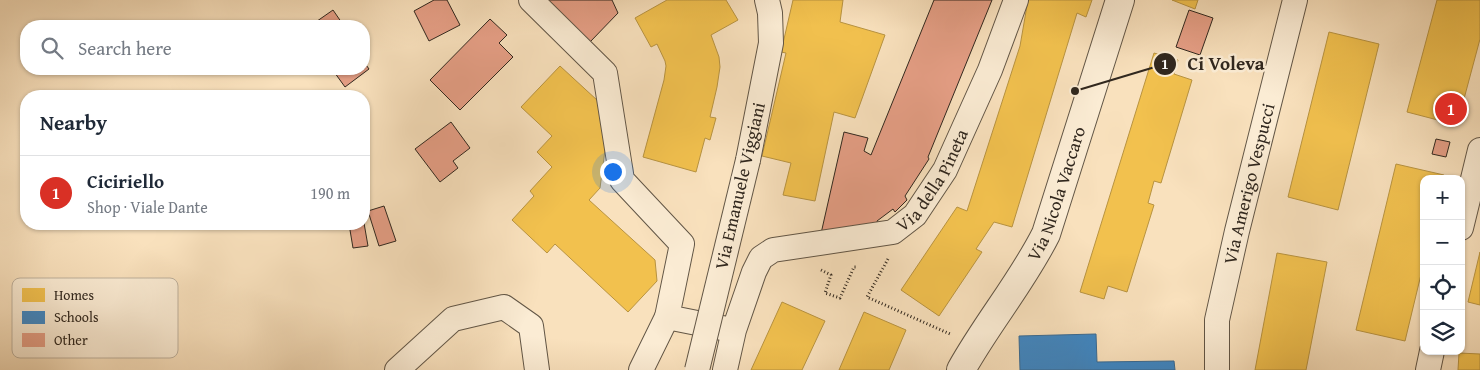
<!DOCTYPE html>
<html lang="en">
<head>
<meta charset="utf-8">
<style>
	:root { --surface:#fff; --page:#f6f6f7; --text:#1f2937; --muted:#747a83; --line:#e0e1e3; --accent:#d93025 }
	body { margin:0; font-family:"Gentium Book Plus",serif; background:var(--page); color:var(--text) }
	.controls { position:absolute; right:15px; bottom:15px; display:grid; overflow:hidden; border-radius:10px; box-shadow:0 1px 4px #0004 }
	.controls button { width:45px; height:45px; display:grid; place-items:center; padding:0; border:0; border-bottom:1px solid var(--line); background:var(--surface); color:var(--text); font:25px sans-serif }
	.you { position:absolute; left:612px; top:171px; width:18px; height:18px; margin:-12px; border:4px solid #fff; border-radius:50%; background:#1a73e8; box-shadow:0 0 0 8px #1a73e833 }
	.badge { display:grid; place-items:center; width:32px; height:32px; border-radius:50%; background:var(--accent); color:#fff; font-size:16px; font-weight:700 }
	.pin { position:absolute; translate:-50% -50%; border:2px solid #fff; box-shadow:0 1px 5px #0006 }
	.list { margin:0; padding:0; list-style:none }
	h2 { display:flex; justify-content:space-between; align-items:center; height:65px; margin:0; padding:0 20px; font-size:21px }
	h2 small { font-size:16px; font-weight:400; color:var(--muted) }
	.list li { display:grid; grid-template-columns:32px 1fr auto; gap:15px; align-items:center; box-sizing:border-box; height:75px; padding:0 20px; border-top:1px solid var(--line) }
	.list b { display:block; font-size:19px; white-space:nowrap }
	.list p { margin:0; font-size:16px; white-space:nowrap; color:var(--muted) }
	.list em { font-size:16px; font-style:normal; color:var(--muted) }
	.icon { flex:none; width:28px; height:28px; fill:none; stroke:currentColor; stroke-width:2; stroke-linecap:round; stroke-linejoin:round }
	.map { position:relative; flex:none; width:1480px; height:370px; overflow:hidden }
	.search { position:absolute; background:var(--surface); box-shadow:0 1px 4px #0004; left:20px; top:20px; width:350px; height:55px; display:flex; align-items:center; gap:12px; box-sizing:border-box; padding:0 18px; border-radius:20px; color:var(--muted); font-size:19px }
	.panel { position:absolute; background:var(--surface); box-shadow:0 1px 4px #0004; left:20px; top:90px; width:350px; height:140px; border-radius:20px }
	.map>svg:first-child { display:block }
</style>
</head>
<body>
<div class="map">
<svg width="1480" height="370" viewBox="0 0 1480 370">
	<rect width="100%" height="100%" fill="#f9e1bd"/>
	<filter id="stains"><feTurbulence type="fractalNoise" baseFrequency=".004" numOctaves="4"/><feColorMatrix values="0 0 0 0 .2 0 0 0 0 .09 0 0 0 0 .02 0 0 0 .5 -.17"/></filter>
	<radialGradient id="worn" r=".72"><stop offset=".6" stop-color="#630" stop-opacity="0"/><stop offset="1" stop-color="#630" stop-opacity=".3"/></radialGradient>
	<!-- homes -->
	<path fill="#f2c14e" stroke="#b89340" d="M667,0H726L738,20L711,35L719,57L720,67L717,87L710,117L716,118L710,140L705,138L696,172L643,157L664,80L666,66L665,61L657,44L651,47L635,18Z
		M793,0H843L840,22L885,35L855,118L834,112L815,201L783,195L791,163L762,156L786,53L781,52Z
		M1028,0H1092L1086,17L1077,13L1012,227L994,222L976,249L982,252L939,316L901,290L957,207L967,211L1020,46Z
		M1172,0H1198L1195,9Z
		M1437,0H1480V39L1457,125L1407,112Z
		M1329,32L1379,44L1338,210L1288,197Z
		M1154,53L1178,60L1174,74L1192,80L1161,183L1154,181L1148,203L1154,205L1127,292L1108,286L1104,299L1080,292Z
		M560,66L610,112L600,188L589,200L655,260L657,281L628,312L555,244L547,253L512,220L534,196L530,191L552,167L537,152L552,136L521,107Z
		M1396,164L1444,175V179H1424V262L1405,341L1356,330Z
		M1480,252V305L1468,302Z
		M1277,253L1327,262L1306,370H1255Z
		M782,302L825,321L802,370H751Z
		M864,312L906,330L889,370H839Z
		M1459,353L1480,354V370H1458Z"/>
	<!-- schools -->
	<path fill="#3f88c5" stroke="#3a6b93" d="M1096,334L1097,362L1174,361L1175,370H1020L1019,336Z"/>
	<!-- building -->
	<path fill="#e69f86" stroke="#30271e" d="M434,0H447L460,25L429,41L414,11Z
		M547,0H612L618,13L590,42Z
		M934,0H992L928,157L929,159L905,196L907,200L895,212L893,209L877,221L878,225L820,238L844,132L868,138L864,151L871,155Z
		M333,10L344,26H310Z
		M1189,10L1213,18L1200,55L1176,47Z
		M490,19L507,35L499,43L513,57L460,110L430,80Z
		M364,62L369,69L345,87L332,69H364Z
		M451,122L470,148L453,161L458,168L440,182L415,149Z
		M1436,139L1450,142L1446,157L1432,154Z
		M384,206L396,241L379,246L368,211Z
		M364,223L368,246L353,248L349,224Z"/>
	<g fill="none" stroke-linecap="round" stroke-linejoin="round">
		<!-- minor casing -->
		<g stroke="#625646" stroke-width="26">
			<g id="minor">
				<path d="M531,0L605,73L622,180L682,244L667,317L727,329"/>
				<path d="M748,160L771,43L770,13L767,0"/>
				<path d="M1461,228L1480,150"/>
				<path d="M397,370L453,319L504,307L531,326L537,370"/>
				<path d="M641,370L667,317"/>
				<path id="s1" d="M725,370L734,330L754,272L761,258L773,250L893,232L915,215L945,170L990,70L1016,0"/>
				<path id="s2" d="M1217,370V320L1237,231L1295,0"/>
				<path d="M1428,370L1432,351"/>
			</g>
		</g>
		<!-- tertiary casing -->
		<g stroke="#625646" stroke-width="30">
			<g id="tertiary">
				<path id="s3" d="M961,370C987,323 1022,282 1046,234L1120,0"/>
			</g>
		</g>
		<!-- path -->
		<path stroke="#30271e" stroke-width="3" stroke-dasharray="1 2.5" stroke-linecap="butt" d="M888,259L867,297L950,334
			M821,270L831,275L825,293L840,298L854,267H856"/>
		<!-- minor -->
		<use href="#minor" stroke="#fbecd4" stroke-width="24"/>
		<!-- tertiary -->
		<use href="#tertiary" stroke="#fbecd4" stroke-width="28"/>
		<!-- minor-bridge casing -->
		<g stroke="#625646" stroke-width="26" stroke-linecap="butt">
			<path id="minor-bridge" d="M697,370L748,160"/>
		</g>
		<!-- minor-bridge -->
		<use href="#minor-bridge" stroke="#fbecd4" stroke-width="24"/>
	</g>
	<g text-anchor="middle" stroke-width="5" stroke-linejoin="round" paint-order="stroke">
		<!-- street labels -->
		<g font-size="18" fill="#30271e" stroke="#fbecd4">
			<text dy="6" stroke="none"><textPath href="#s1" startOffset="320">Via della Pineta</textPath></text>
			<text dy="6" stroke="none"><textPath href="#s2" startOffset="190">Via Amerigo Vespucci</textPath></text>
			<text transform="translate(740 186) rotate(-77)" y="6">Via Emanuele Viggiani</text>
			<text dy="6" stroke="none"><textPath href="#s3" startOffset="202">Via Nicola Vaccaro</textPath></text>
		</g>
	</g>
	<!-- legend -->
	<rect x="12" y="278" width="166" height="80" rx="8" fill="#fbecd4" stroke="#beb19d" stroke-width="1"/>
	<rect x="22" y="288" width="23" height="14" fill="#f2c14e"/>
	<rect x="22" y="311" width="23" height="13" fill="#3f88c5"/>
	<rect x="22" y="333" width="23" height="14" fill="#e69f86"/>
	<g font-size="14" fill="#30271e">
		<text x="54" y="300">Homes</text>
		<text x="54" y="322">Schools</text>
		<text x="54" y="345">Other</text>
	</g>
	<!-- callouts -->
	<path fill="none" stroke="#30271e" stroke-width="2" d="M1075 91L1165 64"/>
	<g fill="#30271e" stroke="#fbecd4" stroke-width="2">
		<circle cx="1075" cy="91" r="5"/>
		<circle cx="1165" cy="64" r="12"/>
	</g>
	<g font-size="15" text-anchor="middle" font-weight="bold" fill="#fff">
		<text x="1165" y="69">1</text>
	</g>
	<g font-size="19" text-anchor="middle" font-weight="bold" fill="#30271e" stroke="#fbecd4" stroke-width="5" stroke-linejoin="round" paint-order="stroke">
		<text x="1226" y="70">Ci Voleva</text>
	</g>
	<rect width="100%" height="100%" filter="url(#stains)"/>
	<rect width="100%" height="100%" fill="url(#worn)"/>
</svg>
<div class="controls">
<button>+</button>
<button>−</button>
<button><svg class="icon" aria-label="locate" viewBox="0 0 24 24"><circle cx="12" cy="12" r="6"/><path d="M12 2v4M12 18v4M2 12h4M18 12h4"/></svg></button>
<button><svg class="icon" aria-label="layers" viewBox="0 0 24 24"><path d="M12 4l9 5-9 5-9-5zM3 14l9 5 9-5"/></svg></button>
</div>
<div class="you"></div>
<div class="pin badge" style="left:1451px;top:109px">1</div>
<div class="search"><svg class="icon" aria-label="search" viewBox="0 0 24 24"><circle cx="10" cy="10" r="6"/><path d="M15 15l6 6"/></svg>Search here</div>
<section class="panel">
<h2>Nearby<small></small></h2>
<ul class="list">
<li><span class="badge">1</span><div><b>Ciciriello</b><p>Shop · Viale Dante</p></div><em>190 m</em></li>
</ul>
</section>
</div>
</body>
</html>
